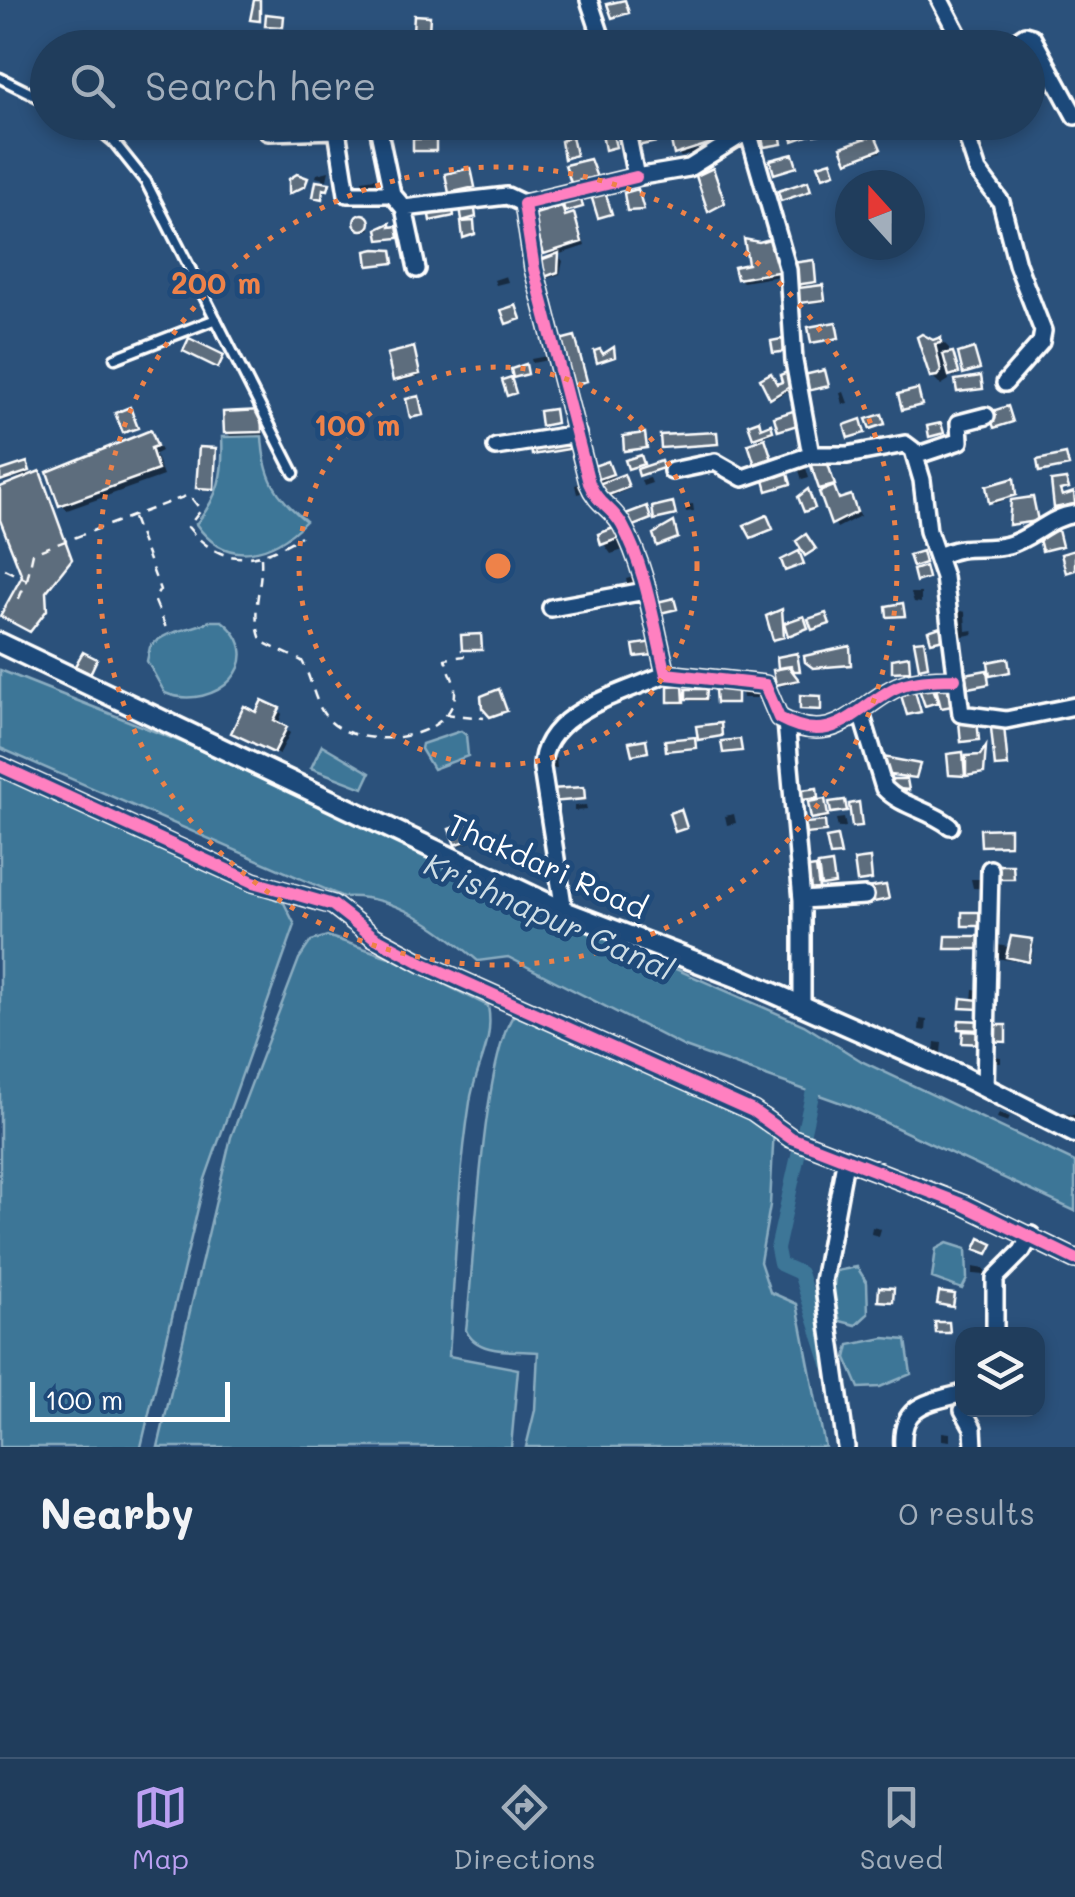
<!DOCTYPE html>
<html lang="en">
<head>
<meta charset="utf-8">
<style>
	:root { --surface:#203d5c; --page:#284462; --text:#f1f3f6; --muted:#a2aebb; --line:#3d5672; --accent:#bca0f2 }
	body { margin:0; font-family:Mali,sans-serif; background:var(--page); color:var(--text) }
	.controls { position:absolute; right:30px; bottom:30px; display:grid; overflow:hidden; border-radius:20px; box-shadow:0 5px 15px #0003 }
	.controls button { width:90px; height:90px; display:grid; place-items:center; padding:0; border:0; border-bottom:2px solid var(--line); background:var(--surface); color:var(--text); font:50px sans-serif }
	.compass { position:absolute; left:835px; top:170px; width:90px; height:90px; border-radius:50%; background:var(--surface); box-shadow:0 5px 15px #0003; rotate:339deg }
	.scale { position:absolute; left:30px; bottom:25px; width:200px; box-sizing:border-box; padding-left:10px; border:5px solid #fff; border-top:0; font-size:28px; line-height:35px; white-space:nowrap; color:#fff; -webkit-text-stroke:8px #1f4a7a; paint-order:stroke }
	.list { margin:0; padding:0; list-style:none }
	h2 { display:flex; justify-content:space-between; align-items:center; height:130px; margin:0; padding:0 40px; font-size:42px }
	h2 small { font-size:32px; font-weight:400; color:var(--muted) }
	.icon { flex:none; width:55px; height:55px; fill:none; stroke:currentColor; stroke-width:2; stroke-linecap:round; stroke-linejoin:round }
	.map { position:relative; flex:none; width:1075px; height:1447px; overflow:hidden }
	.search { position:absolute; background:var(--surface); box-shadow:0 5px 15px #0003; left:30px; right:30px; top:30px; height:110px; display:flex; align-items:center; gap:25px; box-sizing:border-box; padding:0 35px; border-radius:55px; color:var(--muted); font-size:38px }
	.sheet { height:310px; background:var(--surface) }
	nav { display:flex; justify-content:space-around; align-items:center; box-sizing:border-box; height:140px; border-top:2px solid var(--line); background:var(--surface); font-size:28px; color:var(--muted) }
	nav a { display:grid; justify-items:center; gap:5px }
	nav .on { color:var(--accent) }
	.map>svg:first-child { display:block }
</style>
</head>
<body>
<div class="map">
<svg width="1075" height="1447" viewBox="0 0 1075 1447">
	<rect width="100%" height="100%" fill="#2b517b"/>
	<filter id="ink" filterUnits="userSpaceOnUse"><feTurbulence type="fractalNoise" baseFrequency=".01" numOctaves="2"/><feDisplacementMap in="SourceGraphic" scale="20" xChannelSelector="R" yChannelSelector="G"/><feConvolveMatrix kernelMatrix="1 2 1 2 8 2 1 2 1" color-interpolation-filters="sRGB"/></filter>
	<g filter="url(#ink)">
		<!-- water -->
		<path fill="#3d7697" stroke="#8badc1" stroke-width="2.5" d="M262,436C264,477 275,496 306,521C273,555 227,569 196,524C219,496 224,474 222,437Z
			M210,621H222C272,660 216,713 165,693L147,661L150,647C166,629 189,631 210,621Z
			M0,670L189,745L448,859L529,905L804,1025L863,1062L1075,1162V1211L850,1106L685,1047L508,957L478,961C441,929 393,893 343,897L0,748Z
			M461,731L466,735L468,756L433,769L421,749L422,744Z
			M322,745L370,773L363,788L311,768Z
			M0,773L284,903L295,925L205,1179L141,1447H0Z
			M327,936L389,957L488,1006C495,1043 475,1067 470,1102C457,1186 455,1272 449,1356L518,1369L511,1447H158L231,1137L299,959L311,941Z
			M518,1010L774,1126L770,1205L760,1262L770,1292L797,1304L825,1447H526L535,1410L538,1352C515,1350 476,1355 466,1330C474,1271 482,1043 518,1010Z
			M947,1243L966,1249L967,1279L962,1289L932,1278L936,1249Z
			M857,1267L867,1283L868,1314L856,1325L840,1321L833,1292L836,1271Z
			M884,1338L906,1340L911,1374L880,1387L859,1388L846,1358L849,1345Z"/>
		<!-- shadow -->
		<path fill="#0007" d="M677,122L682,130L708,122L718,146L681,157L677,153Z
			M843,122L845,131L817,134L815,123Z
			M548,123L550,131L541,134L538,126Z
			M664,134L667,142L639,145Z
			M877,140L881,152L849,161Z
			M329,171L327,180L316,177L317,174Z
			M470,171L476,189L453,194L451,192Z
			M375,178L376,186L363,188L362,180Z
			M809,186L811,193L784,200Z
			M561,209L567,217L577,220L585,246L557,255L563,261L560,274L543,280L538,264L552,258L546,253Z
			M366,214L371,229L363,232L356,216Z
			M747,243L785,275L743,282L739,278L751,266Z
			M813,263L817,284L806,285V290L822,288L826,302L804,304L797,284Z
			M506,276L508,282L496,285L494,280Z
			M835,324L839,340L813,342Z
			M920,339H940L949,348V356L955,357L959,375L953,377L947,370L949,380L941,385L932,376Z
			M415,352L421,376L398,382L395,380Z
			M547,356L548,360L532,363L531,359Z
			M777,386H797L774,399Z
			M844,392L848,403L843,404L840,393Z
			M260,413L264,435L230,436L226,432Z
			M760,425L774,433L761,437L766,443L774,480L787,472L791,486L769,489L761,442L755,436Z
			M151,432L161,451L155,454L163,476L67,510L61,505Z
			M716,435L719,446L663,447Z
			M567,443L570,451L535,454Z
			M215,450V490H201L199,487Z
			M828,463L832,488L841,501L850,497L854,501L860,516L837,528L822,494Z
			M609,466L615,480L625,479L629,489L605,499L595,480Z
			M28,467L32,477L39,474L71,561L45,593L46,611L31,631L2,615L24,576L0,513V489L21,481L19,477L4,482L0,474Z
			M806,468L809,478L802,480L799,470Z
			M650,478L652,483L643,486L641,480Z
			M1013,481L1017,496L994,504L992,502Z
			M583,483L585,492L577,494L575,485Z
			M693,504L694,511L686,512L685,505Z
			M618,532L626,549L611,554L604,544Z
			M634,577L637,586L628,588L626,579Z
			M911,593H921V603L914,602Z
			M956,610L965,612L966,631L973,630L974,634L954,638L953,633L961,632Z
			M849,649L852,666L817,669L808,657Z
			M797,656L801,670L786,664L798,682L781,686L780,659Z
			M682,688L705,691L708,701H691L685,694V704H672Z
			M758,689L761,698H743L742,691Z
			M278,710L282,714L278,725L290,733L279,755L238,736Z
			M986,750L985,774H951L962,754L965,759L981,757Z
			M556,758L557,768H549L548,759Z
			M583,789L586,801H553Z
			M816,791L820,802L826,804L829,818L820,820L827,833L802,836L819,824L810,801L796,800Z
			M586,805L587,810L574,811V806Z
			M734,814L736,823L727,825L725,816Z
			M844,818L846,827L838,828L836,819Z
			M476,825L481,838L459,846L457,843Z
			M1009,830L1012,846L983,845Z
			M831,866L836,886L825,887L819,880L820,891L809,892L805,871Z
			M971,879H987L990,889L973,888Z
			M978,939L980,950L948,948Z
			M1012,939L1034,944L1031,963L995,958L993,944L1008,947Z
			M973,989L983,990L979,1008L972,1002Z
			M920,1019L927,1020L926,1031L919,1030Z
			M935,1042L942,1043L941,1053L934,1052Z
			M993,1056L1001,1057V1063H993Z
			M999,1113L1010,1117L1008,1122L997,1118Z
			M1065,1114L1075,1115V1127L1059,1122Z
			M872,1227L881,1229L879,1236L871,1234Z
			M973,1267L985,1269V1275L973,1274Z
			M942,1432L950,1433V1441L942,1440Z"/>
		<g fill="none" stroke-linecap="round" stroke-linejoin="round">
			<!-- canal -->
			<path stroke="#3d7697" stroke-width="14" d="M802,1140L812,1095
				M799,1151L777,1249L780,1264L800,1273L829,1364"/>
		</g>
		<!-- building -->
		<path fill="#5d6d7d" stroke="#fff" stroke-width="2.5" d="M254,0H260V21L250,20Z
			M625,0L629,13L612,18L607,4Z
			M266,14L284,16L283,27L265,26Z
			M414,15L430,16L429,32L413,31Z
			M317,37L340,39L339,48H316Z
			M667,122H678L680,128L709,122L715,142L674,155Z
			M806,122L810,135L793,141L788,125Z
			M812,122H843L844,129L815,135Z
			M779,126L782,144L764,147L760,129Z
			M611,127L616,147L605,150L601,129Z
			M665,131L666,140L637,146L635,138Z
			M875,135L881,149L847,162L841,147Z
			M572,136L576,155L564,159L561,141Z
			M413,139H436V151H413Z
			M793,154L797,167L774,174L770,160Z
			M590,159L598,180L572,186L565,165Z
			M831,161L835,173L823,177L818,165Z
			M471,168L475,187L449,193L445,174Z
			M713,168L725,203L708,212L696,176Z
			M297,174L308,178L305,186L289,194V179Z
			M316,181L330,183L328,190L323,189L322,199L313,197Z
			M808,181L811,191L781,201L778,191Z
			M604,188L612,214L598,218L590,192Z
			M638,189L644,210L627,211L624,193Z
			M579,192L583,207L565,212L561,197Z
			M474,203L476,217L462,221L460,206Z
			M452,204L454,216L430,221L428,209Z
			M562,206L565,216L574,213L582,242L544,254L532,215Z
			M354 222a8 8 0 1 1 16 0a8 8 0 1 1-16 0Z
			M474,221L475,234L463,238L461,222Z
			M390,223V227L397,226L399,238L379,240L377,229Z
			M773,238L783,271L737,279L734,267L748,264L744,239L759,242Z
			M375,249L392,250L394,263L368,266L366,251Z
			M559,253L558,272L539,279L535,262Z
			M814,260L816,282L795,285L792,263Z
			M823,285L825,300L799,303L798,288Z
			M516,305L521,319L506,324L501,310Z
			M836,322L839,338L811,343L808,327Z
			M922,334L933,340L941,337V343L935,344L941,371L937,376L930,377L917,337Z
			M575,336L587,381L572,385L560,340Z
			M189,338L224,355L218,368L183,351Z
			M787,338L789,351L773,353L771,341Z
			M414,347L420,374L393,381L387,354Z
			M614,347L615,357L597,363L594,351L600,349L603,354Z
			M974,348L980,369L963,374L958,353Z
			M953,352L959,373L949,376L943,354Z
			M526,364L528,374L513,378L511,369Z
			M792,370L796,383L770,399L760,379L771,373L777,384L782,382L780,375Z
			M825,370L829,386L807,391L804,375Z
			M981,376L983,389L957,392L955,380Z
			M511,377L516,393L507,396L502,380Z
			M918,389L922,405L902,410L898,394Z
			M419,396L423,415L410,418L406,399Z
			M1008,406L1013,422L994,428L989,412Z
			M130,407L138,428L123,433L115,413Z
			M554,409L556,423L541,426L539,411Z
			M799,409L804,423L778,431L774,417Z
			M261,410L262,432L224,433L223,412Z
			M882,414L885,424L870,429L866,419Z
			M861,419L865,433L848,438L844,425Z
			M759,420L761,428L771,424L773,431L753,438L748,424Z
			M941,423L944,433L929,437L927,426Z
			M151,430L157,446L151,448L158,470L59,506L47,472Z
			M717,432L718,444L661,448L660,435Z
			M645,433L647,448L624,451L623,436Z
			M765,438L774,465L757,471L748,444Z
			M568,440L569,449L532,455L531,446Z
			M199,447L216,448L214,489L196,488Z
			M1066,454L1069,466L1039,472L1037,460Z
			M641,455L644,464L628,469L625,460Z
			M826,458L835,485L819,489L809,460Z
			M608,461L613,474L593,481L588,468Z
			M661,461L663,468L639,476L637,469Z
			M27,462L30,471L0,481V471Z
			M786,467L791,484L767,491L762,473L771,470L773,478L779,476L777,469Z
			M40,471L72,559L46,592L47,610L30,632L0,616L22,576L0,520V487Z
			M624,474L629,487L601,498L596,485Z
			M1014,478L1016,495L989,503L986,486Z
			M1066,479L1069,488L1060,490L1062,496L1074,492L1075,504L1054,508L1051,481Z
			M834,486L839,499L851,495L857,512L831,525L819,492Z
			M808,489L815,508L804,512L798,497Z
			M1033,497L1038,521L1009,525L1011,500Z
			M673,502L676,515L654,520L652,507Z
			M647,506L651,519L628,528L623,515Z
			M767,515L773,529L751,538L744,525Z
			M674,522L678,538L657,546L653,534Z
			M616,527L620,538L601,545L598,534Z
			M1058,530L1062,546L1042,551L1038,535Z
			M806,534L816,549L805,556L796,541Z
			M1075,550V570L1066,573L1061,554Z
			M799,551L804,564L785,571L781,560Z
			M922,551L925,563L913,567L909,555Z
			M925,566L928,578L916,582L913,570Z
			M674,598L677,609L656,614L653,603Z
			M903,603L905,616L887,617L886,606Z
			M782,609L784,637L773,640L766,616Z
			M826,613L830,624L812,630L808,619Z
			M804,616L808,628L788,636L784,623Z
			M940,627L944,639L931,642L928,631Z
			M481,634L482,650H462L461,635Z
			M924,640L928,666L919,668L914,641Z
			M653,642L654,655L635,657L633,645Z
			M850,646L851,665L813,668L805,662L804,656Z
			M83,652L97,659L90,674L75,666Z
			M797,653L800,671H794L791,666L778,668L777,657Z
			M909,656L910,671L892,672V659Z
			M1008,658L1010,672L990,676L988,662Z
			M789,667L799,680L776,685L773,670Z
			M987,670L989,684L968,688L965,674Z
			M946,681L952,706L941,708L935,684Z
			M683,685L684,702H668V686Z
			M932,685L938,702L925,706L919,689Z
			M914,688L921,712L907,715L900,692Z
			M499,689L507,711L490,717L482,708L481,696Z
			M686,689H707L706,699H686Z
			M737,689V703H716L715,690Z
			M800,695L821,696V710L800,709Z
			M262,700L280,708L274,720L287,727L274,753L231,733L244,706L256,712Z
			M977,720L979,740L961,742L959,722Z
			M721,723L722,736L698,740L696,726Z
			M1004,726L1008,766L995,767L991,728Z
			M695,737L696,748L666,751L665,740Z
			M646,739L648,752L632,755L629,742Z
			M740,739L742,751L723,753L721,741Z
			M986,746L984,773L966,776V756L980,755Z
			M963,752L965,776L949,775L947,754Z
			M883,757L920,764L916,778L882,774Z
			M886,779H907L909,790L888,788Z
			M584,787L585,799L551,802L550,789Z
			M817,788L818,798L794,801L793,791Z
			M825,799L828,816L811,819L808,802Z
			M845,800L847,811L831,813L829,802Z
			M859,802L862,826L852,827L849,804Z
			M681,809L687,828L675,832L669,813Z
			M475,820L480,836L455,845L449,829Z
			M825,821L826,832L797,835L796,824Z
			M1010,828V845L981,846L980,829Z
			M837,836L841,855L830,856L826,838Z
			M870,858L872,880L857,882L854,860Z
			M832,863L835,884L821,886L818,865Z
			M995,865H1013L1014,879H995Z
			M816,867L819,889L805,891L802,869Z
			M886,885L889,899L869,903L867,888Z
			M962,912H986V926H962Z
			M946,936H979V949H945Z
			M1011,936L1033,939L1029,962L1006,957Z
			M961,998L980,1000L979,1009L960,1008Z
			M959,1020L982,1021L981,1030L958,1029Z
			M987,1025H1006V1042L987,1041Z
			M963,1031L984,1032L983,1044L962,1043Z
			M980,1238L993,1244L988,1254L975,1249Z
			M879,1287L894,1288L893,1302L878,1301Z
			M939,1292L955,1294L953,1307L937,1304Z
			M935,1322H949L950,1333H936Z"/>
		<g fill="none" stroke-linecap="round" stroke-linejoin="round">
			<!-- service casing -->
			<g stroke="#fff" stroke-width="15">
				<path id="service" d="M0,78L48,102
					M90,122L114,142L146,182L294,473
					M115,358L216,319"/>
			</g>
			<!-- minor casing -->
			<g stroke="#fff" stroke-width="22">
				<path id="minor" d="M589,0L605,48
					M940,0L965,48
					M1005,48L1025,35L1032,37L1075,116
					M377,122L392,194L404,208L507,196L524,204
					M625,122L636,177L689,168L748,131L778,122
					M962,122L978,171L1001,202L1017,264L1043,331L1041,342L1005,383
					M748,131L788,270L794,361L811,455H847L905,444L913,450L922,480L928,531L944,577L961,714L1006,720L1075,706
					M268,132L337,130L347,194H392
					M636,177L524,204L534,269L589,483C598,505 612,507 622,525C646,568 654,626 666,674L765,685L779,718C834,748 853,710 893,689C912,679 934,680 955,679
					M404,208L417,269
					M496,447L577,434
					M915,456L960,441L959,423L986,416
					M672,471L715,462L743,478L811,455
					M937,557C966,542 981,552 1008,545C1033,538 1049,517 1075,514
					M551,608L645,591
					M861,713L884,788C902,807 929,809 950,826
					M786,722L802,900V1007
					M0,766L253,882L333,905L374,937L424,964L753,1111L791,1138L964,1205L1075,1259
					M802,900L865,896
					M564,911L542,768C542,712 624,693 666,674
					M985,1088L990,869
					M845,1162L823,1281L846,1447
					M995,1334V1278L1022,1251L1031,1235
					M963,1410L973,1428L974,1447
					M903,1447C900,1406 925,1403 960,1394"/>
			</g>
			<!-- tertiary casing -->
			<g stroke="#fff" stroke-width="25">
				<path id="tertiary" d="M0,643L564,911L739,978L962,1076L1075,1133"/>
			</g>
			<!-- path -->
			<path stroke="#fff" stroke-width="2.5" stroke-dasharray="10 8" stroke-linecap="butt" d="M133,518L160,590L154,599L166,628
				M261,557C263,589 249,611 262,642L302,661C312,679 314,703 327,718C356,753 458,742 455,689C454,680 448,668 445,659L465,656
				M4,569L27,580L16,605
				M27,580L33,553L189,495L201,510L188,527C223,570 259,562 301,536
				M444,714L484,718"/>
			<!-- service -->
			<use href="#service" stroke="#1f4a7a" stroke-width="8"/>
			<!-- minor -->
			<use href="#minor" stroke="#1f4a7a" stroke-width="15"/>
			<!-- tertiary -->
			<use href="#tertiary" stroke="#1f4a7a" stroke-width="18"/>
			<!-- cycleway casing -->
			<g stroke="#1f4a7a" stroke-width="19">
				<path id="cycleway" d="M636,177L524,204L534,269L589,483C598,505 612,507 622,525C646,568 654,626 666,674L765,685L779,718C834,748 853,710 893,689C912,679 934,680 955,679
					M0,766L253,882L333,905L374,937L424,964L753,1111L791,1138L964,1205L1075,1259"/>
			</g>
			<!-- cycleway -->
			<use href="#cycleway" stroke="#ff80c0" stroke-width="12"/>
		</g>
	</g>
	<!-- distance rings -->
	<g fill="none" stroke="#ee8249" stroke-width="5" stroke-dasharray="5 10">
		<circle cx="498" cy="566" r="199"/>
		<circle cx="498" cy="566" r="399"/>
	</g>
	<g text-anchor="middle" stroke-width="10" stroke-linejoin="round" paint-order="stroke">
		<!-- street labels -->
		<g font-size="30" fill="#fff" stroke="#1f4a7a">
			<text transform="translate(547 867) rotate(24)" y="10">Thakdari Road</text>
		</g>
		<!-- water labels -->
		<g font-size="32" font-style="italic" fill="#cedde5" stroke="#1f4a7a">
			<text transform="translate(549 917) rotate(24)" y="11">Krishnapur Canal</text>
		</g>
	</g>
	<circle cx="498" cy="566" r="15" fill="#ee8249" stroke="#1f4a7a" stroke-width="5"/>
	<g font-size="30" text-anchor="middle" font-weight="bold" fill="#ee8249" stroke="#1f4a7a" stroke-width="10" stroke-linejoin="round" paint-order="stroke">
		<text x="216" y="294">200 m</text>
		<text x="357" y="436">100 m</text>
	</g>
</svg>
<div class="controls">
<button><svg class="icon" aria-label="layers" viewBox="0 0 24 24"><path d="M12 4l9 5-9 5-9-5zM3 14l9 5 9-5"/></svg></button>
</div>
<svg class="compass" viewBox="-18 -18 36 36"><path d="M0-13l5 13h-10z" fill="#e53935"/><path d="M0 13l5-13h-10z" fill="#a2aebb"/></svg>
<div class="scale">100 m</div>
<div class="search"><svg class="icon" aria-label="search" viewBox="0 0 24 24"><circle cx="10" cy="10" r="6"/><path d="M15 15l6 6"/></svg>Search here</div>
</div>
<section class="sheet">
<h2>Nearby<small>0 results</small></h2>
<ul class="list">
</ul>
</section>
<nav>
<a class="on"><svg class="icon" aria-label="map" viewBox="0 0 24 24"><path d="M3 6l6-2 6 2 6-2v14l-6 2-6-2-6 2zM9 4v14M15 6v14"/></svg>Map</a>
<a><svg class="icon" aria-label="directions" viewBox="0 0 24 24"><path d="M12 3l9 9-9 9-9-9zM9 14v-3h6M13 9l2 2-2 2"/></svg>Directions</a>
<a><svg class="icon" aria-label="saved" viewBox="0 0 24 24"><path d="M7 4h10v16l-5-4-5 4z"/></svg>Saved</a>
</nav>
</body>
</html>
